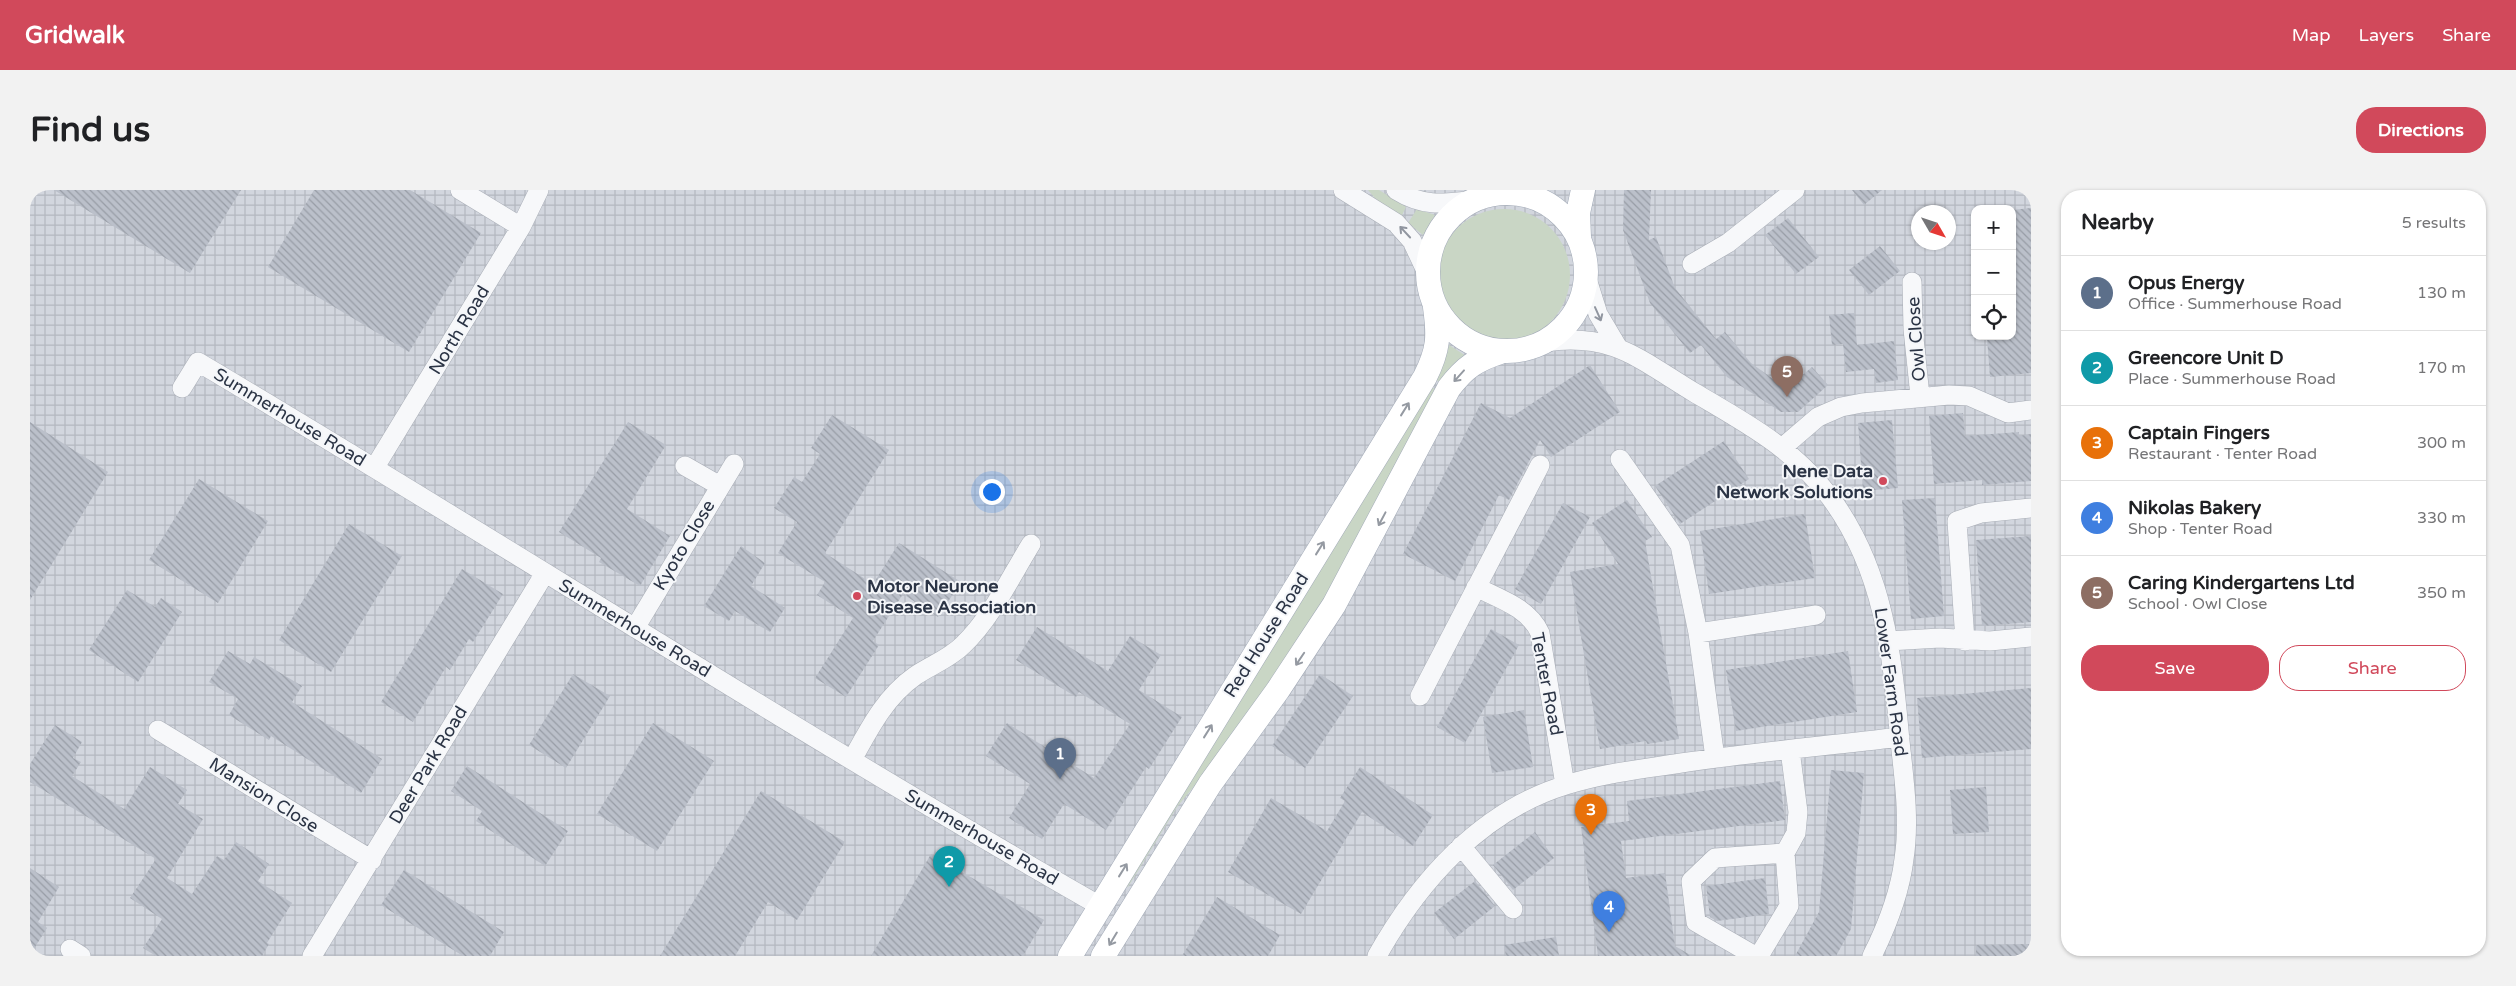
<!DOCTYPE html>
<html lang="en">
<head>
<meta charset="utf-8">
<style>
	:root { --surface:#fff; --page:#f2f2f2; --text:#202124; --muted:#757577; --line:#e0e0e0; --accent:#d1495b }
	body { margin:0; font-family:"Varela Round",sans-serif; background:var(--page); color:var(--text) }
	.controls { position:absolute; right:15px; top:15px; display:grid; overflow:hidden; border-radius:10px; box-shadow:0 1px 4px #0004 }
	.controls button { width:45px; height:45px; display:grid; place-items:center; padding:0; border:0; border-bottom:1px solid var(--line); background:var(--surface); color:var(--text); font:25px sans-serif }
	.compass { position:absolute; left:1881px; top:15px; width:45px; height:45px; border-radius:50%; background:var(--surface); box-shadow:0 1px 4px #0004; rotate:129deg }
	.you { position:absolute; left:961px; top:301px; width:18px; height:18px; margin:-12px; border:4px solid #fff; border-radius:50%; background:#1a73e8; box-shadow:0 0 0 8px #1a73e833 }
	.badge { display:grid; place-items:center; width:32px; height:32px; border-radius:50%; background:var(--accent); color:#fff; font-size:16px; font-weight:700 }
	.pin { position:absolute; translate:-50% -41px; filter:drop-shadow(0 1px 2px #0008) }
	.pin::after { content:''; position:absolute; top:26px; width:18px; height:15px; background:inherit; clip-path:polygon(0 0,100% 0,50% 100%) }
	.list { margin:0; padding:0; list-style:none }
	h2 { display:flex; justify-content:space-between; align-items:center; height:65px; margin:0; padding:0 20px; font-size:21px }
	h2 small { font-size:16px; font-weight:400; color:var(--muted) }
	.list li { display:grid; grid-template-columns:32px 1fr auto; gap:15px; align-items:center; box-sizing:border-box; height:75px; padding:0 20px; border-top:1px solid var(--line) }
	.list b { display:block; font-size:19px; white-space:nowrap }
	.list p { margin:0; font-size:16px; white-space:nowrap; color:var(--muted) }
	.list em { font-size:16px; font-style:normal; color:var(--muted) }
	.actions { display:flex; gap:10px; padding:15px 20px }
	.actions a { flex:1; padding:11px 0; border:1px solid var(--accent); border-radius:20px; text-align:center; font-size:18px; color:var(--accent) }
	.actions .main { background:var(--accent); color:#fff }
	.icon { flex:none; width:28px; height:28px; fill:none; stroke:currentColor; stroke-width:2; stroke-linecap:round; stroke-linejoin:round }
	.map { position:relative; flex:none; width:2001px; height:766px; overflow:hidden; border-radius:20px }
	header { display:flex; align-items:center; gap:30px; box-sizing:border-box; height:70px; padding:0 25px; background:var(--accent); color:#fff }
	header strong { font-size:24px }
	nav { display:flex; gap:28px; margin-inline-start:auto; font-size:18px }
	.intro { display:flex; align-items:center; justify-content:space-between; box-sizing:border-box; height:120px; padding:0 30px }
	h1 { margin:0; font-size:35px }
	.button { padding:12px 22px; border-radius:20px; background:var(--accent); color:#fff; font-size:18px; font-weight:700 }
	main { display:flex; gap:30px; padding:0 30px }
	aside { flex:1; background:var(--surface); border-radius:20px; box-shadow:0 1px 4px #0004 }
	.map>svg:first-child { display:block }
</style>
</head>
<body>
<header>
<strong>Gridwalk</strong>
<nav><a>Map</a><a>Layers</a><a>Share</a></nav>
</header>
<div class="intro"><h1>Find us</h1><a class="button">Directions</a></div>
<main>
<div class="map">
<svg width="2001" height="766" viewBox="0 0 2001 766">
	<defs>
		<pattern id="industrial-grid" width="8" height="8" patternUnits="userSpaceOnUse" patternTransform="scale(1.25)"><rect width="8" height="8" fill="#d2d6de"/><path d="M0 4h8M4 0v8" fill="none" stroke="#b4b8c0"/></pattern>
		<pattern id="building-back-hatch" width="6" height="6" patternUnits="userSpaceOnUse" patternTransform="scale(1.25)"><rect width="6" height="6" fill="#bbc0ca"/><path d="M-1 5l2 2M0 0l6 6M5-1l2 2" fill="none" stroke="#989da6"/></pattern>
	</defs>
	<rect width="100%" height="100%" fill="#e4e7ec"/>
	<!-- industrial -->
	<path fill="url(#industrial-grid)" fill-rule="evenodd" d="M0,0H2001V766H0ZM1945,19H1982V146H1945ZM1888,22H1918V52H1888Z"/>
	<!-- grass -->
	<path fill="#c9d6c5" d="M1338,0H1349L1376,17L1371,27L1350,14Z
		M1408 85a66 66 0 1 1 132 0a66 66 0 1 1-132 0Z
		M1387,19L1405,25L1393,45L1378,33Z
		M1419,155L1436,166L1412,193L1404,189L1414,172Z
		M1400,196L1408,201L1312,382L1194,560L1147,617L1098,697L1095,695Z"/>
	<!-- building -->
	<path fill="url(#building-back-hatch)" d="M24,0H211L160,83Z
		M284,0H380L451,43L379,162L238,77Z
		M1594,0H1621L1619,50L1626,47L1645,98L1686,149L1695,142L1721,173L1750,194L1763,193L1782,177L1798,195L1768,222H1751L1697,187L1671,155L1660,163L1620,113L1593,40Z
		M1822,0H1852L1834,15Z
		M2001,18V183L1960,187L1957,148L1982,146V20Z
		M1758,28L1789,67L1766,84L1735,45Z
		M1850,56L1870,81L1839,105L1819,80Z
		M1824,123L1827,155L1864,151L1868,190L1846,193L1844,179L1816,182L1813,154L1802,155L1799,125Z
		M1560,175L1590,222L1521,267L1510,250L1479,310L1469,305L1425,391L1373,364L1451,213L1480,228Z
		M1933,223L1935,246L1989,242V246L2001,244V291L1952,295V290L1904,294L1899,226Z
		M802,225L859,260L795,363L843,394L869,353L931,392L908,427L873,404L843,451L849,455L816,507L785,488L823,428L787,405L795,392L748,363L767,332L744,318L764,287L772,292L790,264L781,258Z
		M1862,230L1868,298L1833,301L1828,233Z
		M0,232L78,282L0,410Z
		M598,232L636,255L597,319L640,346L610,396L569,372L571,368L529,342Z
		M1694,251L1719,289L1650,334L1625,296Z
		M169,289L238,331L188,413L119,370Z
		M1905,308L1914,426L1881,429L1872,310Z
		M1597,310L1622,347L1615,351L1649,549L1617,554L1616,551L1570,559L1540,382L1588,374L1562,333Z
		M1533,313L1560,327L1511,414L1485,399Z
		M1775,324L1785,388L1679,404L1670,341Z
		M319,334L372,366L301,482L249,450Z
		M2001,346V432L1952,436L1946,350Z
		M711,356L735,373L721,396L755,418L740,442L705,421L699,431L674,416Z
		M432,379L473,404L443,452L439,449L420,480L416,477L383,532L351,512Z
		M97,400L125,417L131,408L152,422L108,492L59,460Z
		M1007,437L1078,481L1100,446L1131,465L1109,500L1152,527L1119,579L1116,577L1076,640L1034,614L1012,649L979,628L1000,594L956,566L977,533L1064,588L1100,534L1049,502L1046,507L986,470Z
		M1461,439L1489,455L1435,553L1407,537Z
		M198,461L220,474L224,467L272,496L262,512L352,569L331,603L241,546L239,550L199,525L208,509L179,492Z
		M1818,461L1827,522L1706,541L1696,480Z
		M543,484L580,506L536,578L499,555Z
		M1290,484L1323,506L1275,578L1242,556Z
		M2001,498V559L1892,568L1887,508Z
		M1494,520L1503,577L1462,583L1453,527Z
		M623,533L684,571L627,661L567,624Z
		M25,535L52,552L43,568L51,572L42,586L94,619L120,577L157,600L148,614L173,629L137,688L162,704L187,666L194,670L206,652L239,674L228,691L262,713L237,753L239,754L232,766H126L113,758L132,729L100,708L126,669L0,592V574Z
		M437,576L538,641L515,676L446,631L452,621L421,601Z
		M1330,577L1403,625L1383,656L1332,622L1271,724L1198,682L1241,608L1297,641L1315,611L1310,608Z
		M1801,580L1834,583L1821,739L1806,766H1765L1789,722Z
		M1750,591L1755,630L1591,651L1596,688L1635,683L1645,756L1662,766H1568L1551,637L1599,631L1597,611Z
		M1956,597L1959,642L1923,644L1920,600Z
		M731,601L815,652L767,730L738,712L705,766H630Z
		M1505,642L1524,668L1483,700L1463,675Z
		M901,664L1014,730L993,766H841Z
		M0,678L29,697L8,732L17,738L0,765Z
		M374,680L474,742L460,766H433L351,715Z
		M1735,688L1739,724L1687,731L1680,727L1676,696Z
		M1445,691L1465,716L1424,749L1404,723Z
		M1187,707L1250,745L1238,766H1152Z
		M1526,747L1529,766H1476L1474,755Z
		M2001,754V766H1946V755Z"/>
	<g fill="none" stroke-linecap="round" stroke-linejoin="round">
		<!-- minor casing -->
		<g stroke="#a9aeb7" stroke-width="20">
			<path id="minor" d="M430,0L491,37
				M1313,0L1366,33L1382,51L1398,85
				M1366,0C1393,17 1412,14 1443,10
				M1662,74L1698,53L1765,0
				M1557,89L1568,124L1587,156
				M1882,92L1883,139L1890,206
				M1515,152C1583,142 1610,170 1665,203C1716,233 1763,258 1800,307C1854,380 1862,463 1870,551C1874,589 1880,630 1874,669C1870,703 1857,736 1842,766
				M152,198L168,172C470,351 765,542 1070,716
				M1753,257L1788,227L1811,217L1832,213L1919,205L1939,206L1978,223L2001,220
				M1590,269L1650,355L1668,443L1685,568
				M655,276L690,296
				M345,277L491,37L509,0
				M1446,397C1470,409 1499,418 1510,443L1535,595
				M605,438L704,274
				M1668,443L1786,425
				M1858,451L1910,448L1960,451L2001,447
				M1935,451L1927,331L1951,323L2001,318
				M1390,506L1510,275
				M128,540L342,670
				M822,570C839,539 855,507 885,486C901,475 919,469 933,455C962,427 980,388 1001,354
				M1431,656L1483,719
				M40,759L51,766
				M282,766L515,383
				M1347,766C1389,691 1451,621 1536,595C1574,583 1613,579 1651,573C1724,562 1797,556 1870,547
				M1725,766L1666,732L1661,691L1685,668L1755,663
				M1729,766L1759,716L1755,663L1766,643L1768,622L1760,560"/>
		</g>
		<!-- major casing -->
		<g stroke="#a3abb8" stroke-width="25">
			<path id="major" d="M1398 82a79 79 0 1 1 158 0a79 79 0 1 1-158 0Z
				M1549,47L1548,23L1553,0
				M1040,766L1395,187C1409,159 1409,146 1405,117
				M1073,766L1180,594L1248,500L1304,415L1419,198C1435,177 1446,170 1470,162"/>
		</g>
		<!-- minor -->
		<use href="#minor" stroke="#f7f8fa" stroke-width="19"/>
		<!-- major -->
		<use href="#major" stroke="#fff" stroke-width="24"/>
	</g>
	<!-- one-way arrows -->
	<defs><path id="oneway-shaft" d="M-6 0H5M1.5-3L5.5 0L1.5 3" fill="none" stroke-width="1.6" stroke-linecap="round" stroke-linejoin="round" transform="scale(1.25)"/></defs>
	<g stroke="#9196a0">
		<use href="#oneway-shaft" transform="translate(1375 42) rotate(-133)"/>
		<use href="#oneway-shaft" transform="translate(1568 124) rotate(66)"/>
	</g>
	<g stroke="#959aa2">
		<use href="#oneway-shaft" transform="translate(1429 186) rotate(132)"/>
		<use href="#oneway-shaft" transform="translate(1375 219) rotate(-58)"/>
		<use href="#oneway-shaft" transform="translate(1352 329) rotate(118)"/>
		<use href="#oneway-shaft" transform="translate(1290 358) rotate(-58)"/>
		<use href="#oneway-shaft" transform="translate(1270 469) rotate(124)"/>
		<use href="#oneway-shaft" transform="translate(1178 541) rotate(-58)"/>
		<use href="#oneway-shaft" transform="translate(1093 680) rotate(-58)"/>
		<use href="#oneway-shaft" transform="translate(1083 749) rotate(121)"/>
	</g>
	<!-- markers -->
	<g fill="#d1495b" stroke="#f4f6f9" stroke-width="2">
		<circle cx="1853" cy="291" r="5"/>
		<circle cx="827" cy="406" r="5"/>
	</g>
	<g text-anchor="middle" stroke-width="4" stroke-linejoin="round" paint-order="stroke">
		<!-- street labels -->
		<g font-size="18" fill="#2b3445" stroke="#f4f6f9">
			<text transform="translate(429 140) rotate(-59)" y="6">North Road</text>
			<text transform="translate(1886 149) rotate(-94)" y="6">Owl Close</text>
			<text transform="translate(260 227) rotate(31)" y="6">Summerhouse Road</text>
			<text transform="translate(654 355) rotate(-59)" y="6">Kyoto Close</text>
			<text transform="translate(605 438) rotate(31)" y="6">Summerhouse Road</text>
			<text transform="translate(1236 445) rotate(-58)" y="6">Red House Road</text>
			<text transform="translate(1861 492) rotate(82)" y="6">Lower Farm Road</text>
			<text transform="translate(1517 494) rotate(79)" y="6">Tenter Road</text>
			<text transform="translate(398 575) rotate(-59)" y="6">Deer Park Road</text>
			<text transform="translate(234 605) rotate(32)" y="6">Mansion Close</text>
			<text transform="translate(952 647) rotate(30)" y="6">Summerhouse Road</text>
		</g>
		<!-- poi labels -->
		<g font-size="18" font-weight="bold" fill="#2b3445" stroke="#f4f6f9" text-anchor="end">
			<text x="1843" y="287">Nene Data<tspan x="1843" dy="21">Network Solutions</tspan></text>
			<text x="837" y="402" text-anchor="start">Motor Neurone<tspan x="837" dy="21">Disease Association</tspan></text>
		</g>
	</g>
</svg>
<div class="controls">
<button>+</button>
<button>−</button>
<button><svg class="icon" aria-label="locate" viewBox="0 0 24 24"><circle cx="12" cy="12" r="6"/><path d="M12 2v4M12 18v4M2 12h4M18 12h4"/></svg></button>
</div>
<svg class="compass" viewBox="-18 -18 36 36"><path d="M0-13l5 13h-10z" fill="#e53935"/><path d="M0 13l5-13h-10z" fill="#757577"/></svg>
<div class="you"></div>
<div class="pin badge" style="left:1030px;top:589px;background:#5c6f8a">1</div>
<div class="pin badge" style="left:919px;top:697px;background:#0f9aa8">2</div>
<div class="pin badge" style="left:1561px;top:645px;background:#e8710a">3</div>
<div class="pin badge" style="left:1579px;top:742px;background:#3f7fe0">4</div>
<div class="pin badge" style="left:1757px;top:207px;background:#8d6e63">5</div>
</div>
<aside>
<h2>Nearby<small>5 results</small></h2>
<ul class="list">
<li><span class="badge" style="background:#5c6f8a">1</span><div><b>Opus Energy</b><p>Office · Summerhouse Road</p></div><em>130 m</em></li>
<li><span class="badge" style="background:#0f9aa8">2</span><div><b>Greencore Unit D</b><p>Place · Summerhouse Road</p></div><em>170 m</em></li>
<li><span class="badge" style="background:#e8710a">3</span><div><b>Captain Fingers</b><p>Restaurant · Tenter Road</p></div><em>300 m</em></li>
<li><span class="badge" style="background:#3f7fe0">4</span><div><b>Nikolas Bakery</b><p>Shop · Tenter Road</p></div><em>330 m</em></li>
<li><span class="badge" style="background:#8d6e63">5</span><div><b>Caring Kindergartens Ltd</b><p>School · Owl Close</p></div><em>350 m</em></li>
</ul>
<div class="actions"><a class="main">Save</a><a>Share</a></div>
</aside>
</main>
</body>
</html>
